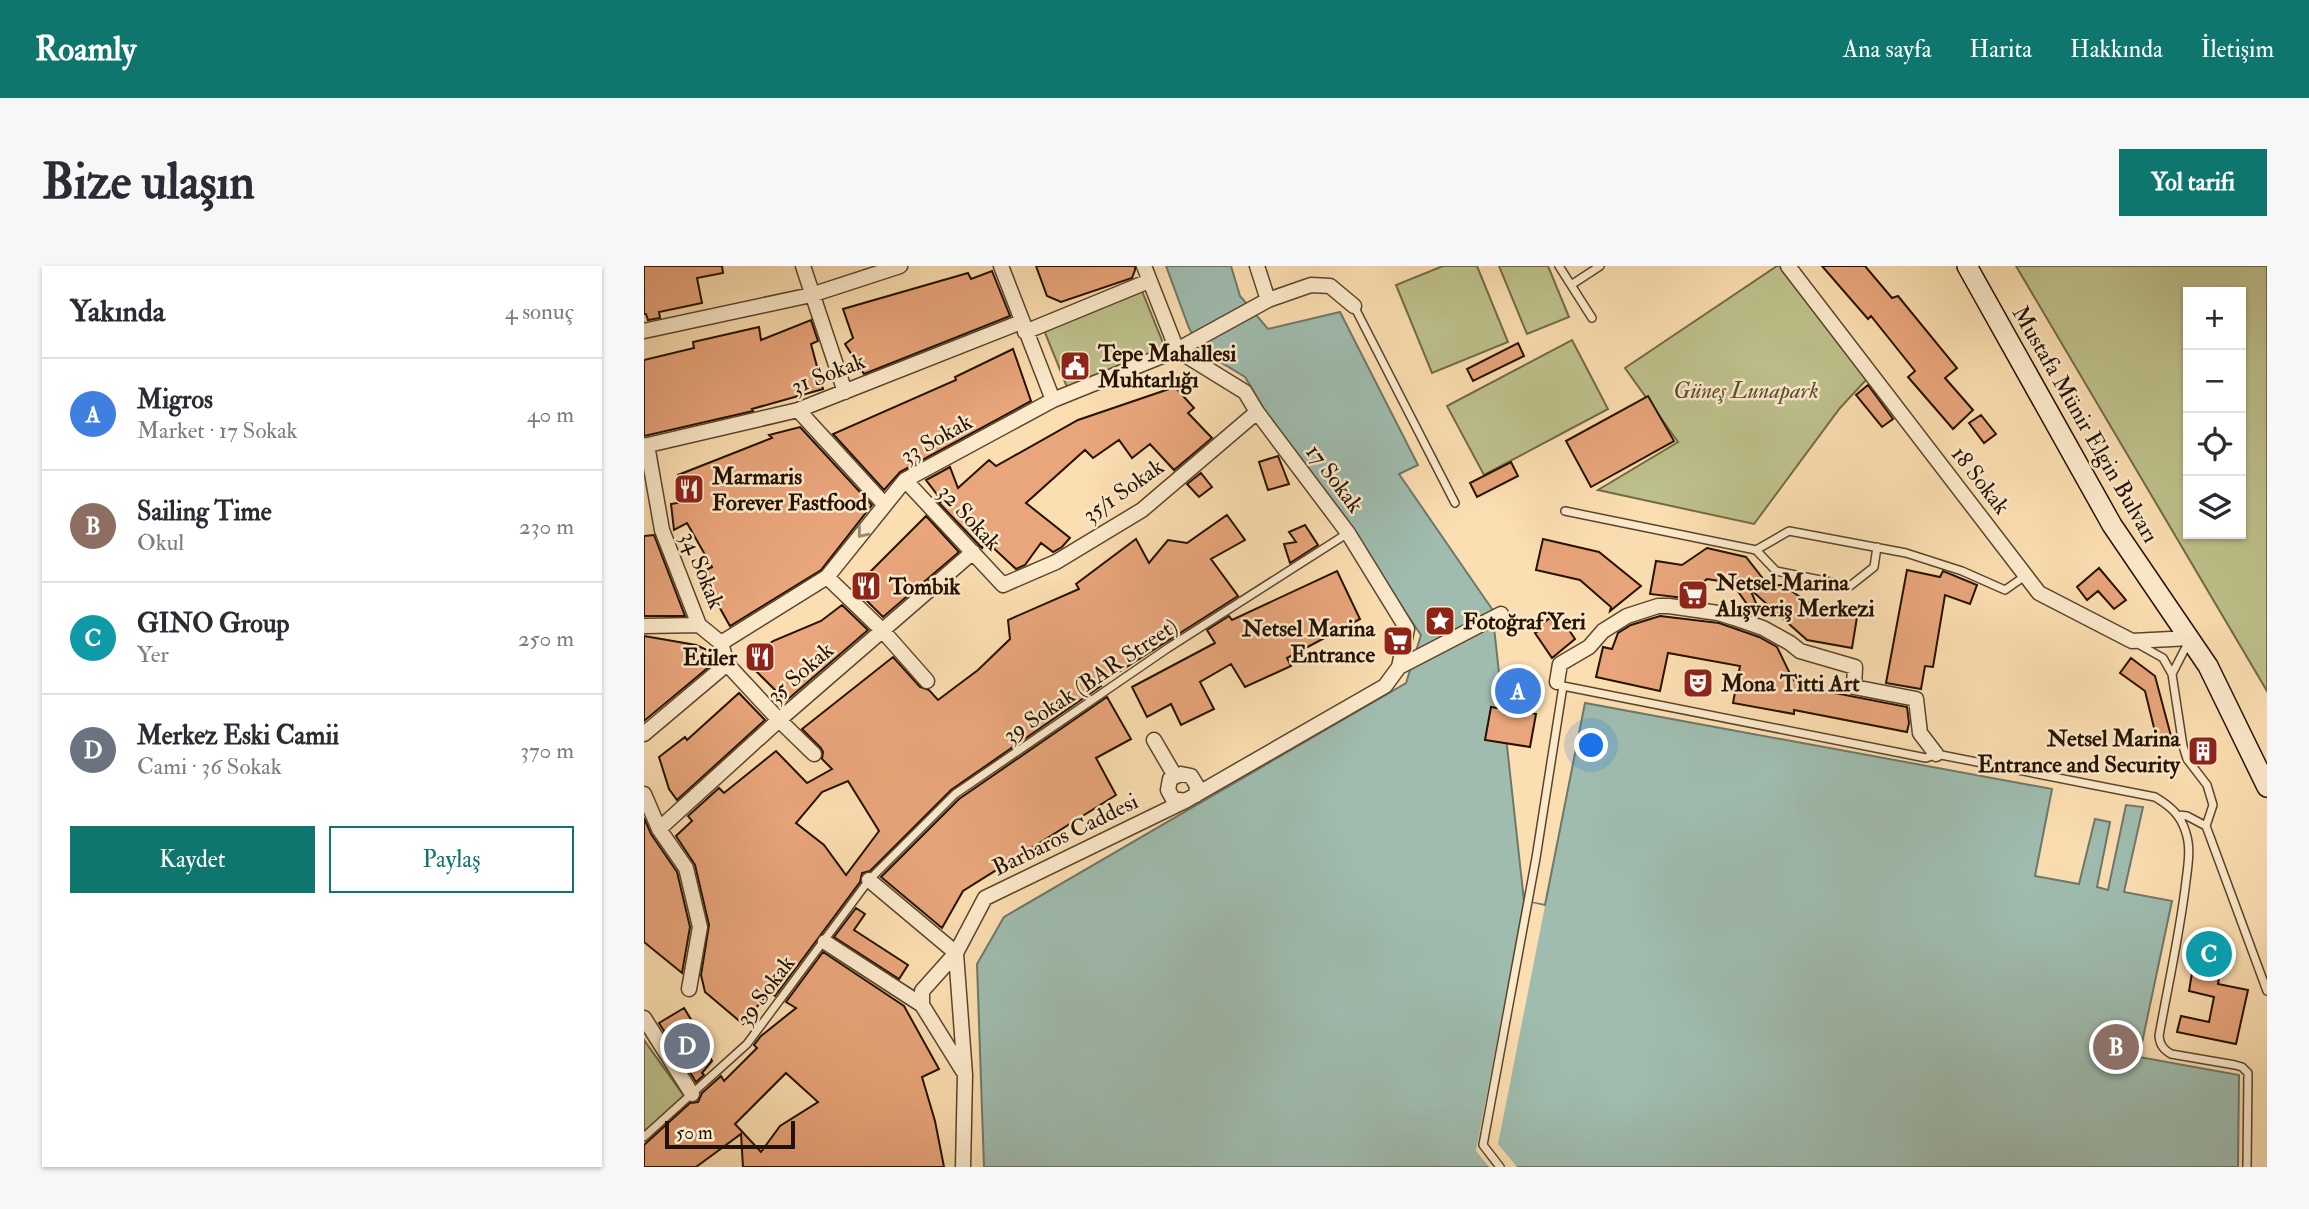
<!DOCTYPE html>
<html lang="tr">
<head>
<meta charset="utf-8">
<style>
	:root { --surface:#fff; --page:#f7f7f7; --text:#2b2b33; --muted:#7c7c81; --line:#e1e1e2; --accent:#0f766e }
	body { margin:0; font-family:"IM FELL Double Pica",serif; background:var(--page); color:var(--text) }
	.controls { position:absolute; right:21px; top:21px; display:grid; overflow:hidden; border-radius:0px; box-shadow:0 2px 5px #0004 }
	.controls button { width:63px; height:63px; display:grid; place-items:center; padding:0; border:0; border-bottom:2px solid var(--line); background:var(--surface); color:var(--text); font:35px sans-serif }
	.scale { position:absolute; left:21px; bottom:18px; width:130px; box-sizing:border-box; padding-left:7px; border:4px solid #251200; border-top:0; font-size:19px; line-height:24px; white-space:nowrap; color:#251200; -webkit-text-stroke:5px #fceacc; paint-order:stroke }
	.you { position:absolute; left:948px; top:480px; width:24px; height:24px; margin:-18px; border:5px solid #fff; border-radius:50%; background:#1a73e8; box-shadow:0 0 0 10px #1a73e833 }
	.badge { display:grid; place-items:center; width:46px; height:46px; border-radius:50%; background:var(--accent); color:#fff; font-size:23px; font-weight:700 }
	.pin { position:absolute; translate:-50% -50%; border:4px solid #fff; box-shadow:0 2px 7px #0006 }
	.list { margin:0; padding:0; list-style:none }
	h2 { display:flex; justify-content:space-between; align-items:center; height:91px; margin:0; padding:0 28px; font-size:30px }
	h2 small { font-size:23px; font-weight:400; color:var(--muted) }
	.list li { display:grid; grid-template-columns:46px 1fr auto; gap:21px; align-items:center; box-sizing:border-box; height:112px; padding:0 28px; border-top:2px solid var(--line) }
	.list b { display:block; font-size:26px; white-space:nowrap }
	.list p { margin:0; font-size:23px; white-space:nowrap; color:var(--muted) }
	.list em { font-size:23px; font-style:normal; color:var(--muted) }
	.actions { display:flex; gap:14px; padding:21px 28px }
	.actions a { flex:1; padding:16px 0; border:2px solid var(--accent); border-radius:0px; text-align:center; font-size:24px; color:var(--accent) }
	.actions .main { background:var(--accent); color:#fff }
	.icon { flex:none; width:38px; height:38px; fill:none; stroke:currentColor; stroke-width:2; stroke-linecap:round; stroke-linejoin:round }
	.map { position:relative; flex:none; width:1623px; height:901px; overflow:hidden; border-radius:0px }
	header { display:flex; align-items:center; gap:42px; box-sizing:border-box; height:98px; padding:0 35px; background:var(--accent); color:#fff }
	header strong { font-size:33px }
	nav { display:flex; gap:38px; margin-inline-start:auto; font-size:24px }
	.intro { display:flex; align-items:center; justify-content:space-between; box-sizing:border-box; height:168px; padding:0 42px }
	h1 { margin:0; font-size:49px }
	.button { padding:18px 32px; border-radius:0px; background:var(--accent); color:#fff; font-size:24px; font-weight:700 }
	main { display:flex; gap:42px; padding:0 42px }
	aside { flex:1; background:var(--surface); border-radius:0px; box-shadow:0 2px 5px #0004 }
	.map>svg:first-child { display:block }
</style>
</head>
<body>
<header>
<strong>Roamly</strong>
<nav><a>Ana sayfa</a><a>Harita</a><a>Hakkında</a><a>İletişim</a></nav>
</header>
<div class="intro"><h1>Bize ulaşın</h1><a class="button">Yol tarifi</a></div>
<main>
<aside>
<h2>Yakında<small>4 sonuç</small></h2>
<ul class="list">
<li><span class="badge" style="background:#3f7fe0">A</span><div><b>Migros</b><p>Market · 17 Sokak</p></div><em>40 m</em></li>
<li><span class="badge" style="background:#8d6e63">B</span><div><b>Sailing Time</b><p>Okul</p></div><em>230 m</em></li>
<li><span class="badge" style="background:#0f9aa8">C</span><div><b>GINO Group</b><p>Yer</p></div><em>250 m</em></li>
<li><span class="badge" style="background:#6b7280">D</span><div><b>Merkez Eski Camii</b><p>Cami · 36 Sokak</p></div><em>370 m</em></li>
</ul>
<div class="actions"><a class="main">Kaydet</a><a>Paylaş</a></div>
</aside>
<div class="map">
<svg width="1623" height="901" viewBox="0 0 1623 901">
	<rect width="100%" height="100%" fill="#fbdeb1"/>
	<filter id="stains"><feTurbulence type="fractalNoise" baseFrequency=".00286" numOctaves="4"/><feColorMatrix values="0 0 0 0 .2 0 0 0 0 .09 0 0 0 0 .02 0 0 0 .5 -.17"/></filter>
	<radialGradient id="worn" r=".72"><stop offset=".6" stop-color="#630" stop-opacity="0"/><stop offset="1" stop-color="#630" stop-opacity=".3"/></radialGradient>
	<!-- green -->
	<path fill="#bec18c" stroke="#726a46" stroke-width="2" fill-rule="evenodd" d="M799,0H833L864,76L788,107L752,19Z
		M855,0H904L925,51L883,68Z
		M1133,0H1136L1223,113L1196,142L1110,258L954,224L1034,176L981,102Z
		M1372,0H1623V425ZM1544,26H1597V268H1544Z
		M498,25L523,87L425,126L400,64Z
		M928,74L964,143L840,209L803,140Z
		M0,774L40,830L0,866Z"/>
	<!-- water -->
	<path fill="#9fbcaf" stroke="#6e7869" stroke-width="2" d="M522,0H587L596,30L624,63L696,46L774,199L755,208L848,343L880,635L901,639L941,437L1408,523L1391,610L1435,618L1451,553L1466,556L1453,621L1464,624L1482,539L1499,541L1480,626L1528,635L1495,791L1595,809L1594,901H340L333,698L360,651L762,417L777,369L692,246L683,250L601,111L558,85L545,62Z"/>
	<!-- pier -->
	<path fill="#fbdeb1" d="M880,635L901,640L854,878L873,901H845L832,885Z"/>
	<!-- building -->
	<path fill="#e9a57b" stroke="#251200" stroke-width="2" fill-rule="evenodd" d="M0,0H78L79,7L53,12L58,37L15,46L16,52L4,54L2,48H0Z
		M392,0H491V4L488,12L417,36L403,30Z
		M1178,0H1221L1248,32L1254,30L1313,102L1301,112L1329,144L1309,163L1264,111L1271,105L1227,50L1224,53Z
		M348,5L366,50L220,108L201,78L209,72L199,43L324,7L327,13Z
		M167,54L174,75L167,78L179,123L108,143L109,145L0,170V94L50,82L49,76L115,61L117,74Z
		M874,77L880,90L829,115L823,103Z
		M369,83L387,135L256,206L240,224L189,168L312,114L311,111Z
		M1224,119L1249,153L1238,161L1212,129Z
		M531,121L550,142L544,147L568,172L530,204L506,178L488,192L475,174L449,192L441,184L382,237L426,272L418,281L409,286L397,277L381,299L372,303L342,275L338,282L295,237L298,235L282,214L306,201L314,222L345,194L352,200L434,154Z
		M1004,130L1030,175L947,221L922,175Z
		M1337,149L1352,168L1340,177L1325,157Z
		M156,161L228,239L177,304L86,360L68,328L60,305L68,301L43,257L30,264L27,238L39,236L34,209L128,172L125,169Z
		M634,190L645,218L624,224L615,196Z
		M867,196L874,210L833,231L826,217Z
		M557,207L568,221L555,231L543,218Z
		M583,249L601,274L567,293L594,330L456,418L457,420L307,524L226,605L218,607L216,616L131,730L125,726L99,758L61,726L57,709L65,659L51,599L32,570L48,555L44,550L75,522L80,527L132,485L163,517L188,503L178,493L179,486L177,482L158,463L249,391L276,421L285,424L294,434L334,404L366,373L364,354L435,323L432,318L492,273L505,297L524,274L543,277ZM204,515L235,565L202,609L180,579L152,557L178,526Z
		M282,250L315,286L239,351L210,322Z
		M661,259L674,279L646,297L640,278L652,276L645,266Z
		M10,269L41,350H0V270Z
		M899,273L955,286L997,320L966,345L967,341L936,314L892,304Z
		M1063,282L1102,291L1124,319H1139L1176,345L1213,351L1208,382L1163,374L1106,323L1112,337L1105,341L1088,317L1063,313L1040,332L1006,328L1012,295L1038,299Z
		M1455,302L1482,334L1470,343L1454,325L1443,334L1433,321Z
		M1263,304L1296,311L1299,305L1333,319L1326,338L1301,329L1289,401L1281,400L1277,423L1242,417Z
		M693,305L716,353L643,392L647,400L601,421L587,398L556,416L570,443L537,459L527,438L503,451L488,421L571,377L563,364L585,350L588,354Z
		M198,339L224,364L142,435L103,396L129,375L177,355Z
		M1016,350L1075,357L1115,371L1133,381L1149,414L1156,416L1155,420L1263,441L1265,457L1263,466L1150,444V448L1089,437L1096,400L1024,387L1016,425L952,411L959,381L968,383L974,367L987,359Z
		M906,352L909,357L917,352L931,373L908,392L891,367L897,363L895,360Z
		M0,370L52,379L63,384L72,395L0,455Z
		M1487,392L1511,410L1527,470L1513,474L1501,425L1476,407Z
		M859,410L892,416L887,447L892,448L886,481L841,474L847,441L853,442Z
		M95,427L121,454L33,534L25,523L15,491L41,471L43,474Z
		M463,431L487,473L452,492L472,529L319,625L298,662L237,611L315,533Z
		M1549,474H1569L1570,496H1553L1549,491Z
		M0,552L7,568L33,606L46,661L38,707L0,676Z
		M212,642L221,648L210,664L264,699L255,713L190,671Z
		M1554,671L1581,675L1574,718L1604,724L1592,778L1533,766L1537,750L1565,756L1570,731L1545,725Z
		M179,686L260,740L295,803L278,811L291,855L300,901H99L97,868L52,901H0V879L46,837L54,836L58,827L77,810L80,815L113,782L110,779L117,770L152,742L142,736ZM142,807L174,836L136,860L117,886L91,858Z
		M40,742L51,760L48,762L68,795L58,807L60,809L52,816L15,757Z"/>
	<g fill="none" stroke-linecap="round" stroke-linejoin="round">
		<!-- lane casing -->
		<g stroke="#5a452c" stroke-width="10">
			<path id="lane" d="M915,0L948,52
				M927,19L956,0
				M710,40L811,237
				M921,245L1112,284
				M1233,281L1230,301L1206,320L1132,305L1112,284L1145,265L1262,287L1318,305L1361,324L1381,310
				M1494,378L1519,392L1528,408L1539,480L1543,493L1563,519L1569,539L1562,560
				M1528,408L1545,375
				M1534,549L1543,550L1562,560L1623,725
				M0,871L103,778L225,614L311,528L524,382L704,267
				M856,901L839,879L892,592L919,420L1282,492L1292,488L1511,531C1526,540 1537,549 1542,567C1547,582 1544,599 1542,615C1536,667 1524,719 1515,770C1516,779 1519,783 1527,788L1591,799L1598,801L1604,807L1603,901"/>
		</g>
		<!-- street casing -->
		<g stroke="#5a452c" stroke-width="17">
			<path id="street" d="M159,0L201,126
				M357,0L409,134
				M500,0L533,84
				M613,0L624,34
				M1144,0L1395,327L1488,375L1547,372
				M0,65L167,29L256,0
				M381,66L505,15
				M154,144L241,239
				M3,179L18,264L55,359L77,377L83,398L135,454L170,488
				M0,180L154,144L377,56
				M261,214L359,319L412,296L498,244L613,146
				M183,311L238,364L283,415
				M0,360L55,359
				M77,377L183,311L261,214L409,134L533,84L624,34L667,19L686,20L710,40
				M755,401L857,348
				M913,416L916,398L945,381L959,365L983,350L1014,340H1025L1074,347L1090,352L1119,362L1146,377L1156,385L1211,401L1210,421L1272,433L1276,467L1292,488
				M0,468L83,398
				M510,474L531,510
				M0,528L15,563L42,602L56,661L45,723
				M541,535L529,533L524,524L526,513L537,508L547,510L553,520L552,529
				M15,563L135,454L329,286
				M225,614L312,687L278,725V739
				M181,676L278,739L319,805
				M0,752L48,828
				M319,901L321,809L312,687L341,632L541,535L741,420L755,401L763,363L704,267L613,146L601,126L533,84"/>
		</g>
		<!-- secondary casing -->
		<g stroke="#251200" stroke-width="22">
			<path id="secondary" d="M1323,0L1468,259L1564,400L1623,521"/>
		</g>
		<!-- lane -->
		<use href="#lane" stroke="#fceacc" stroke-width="7"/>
		<!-- street -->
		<use href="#street" stroke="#fceacc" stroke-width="14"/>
		<!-- secondary -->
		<use href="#secondary" stroke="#fceacc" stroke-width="19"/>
	</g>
	<!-- one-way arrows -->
	<defs><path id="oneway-chevron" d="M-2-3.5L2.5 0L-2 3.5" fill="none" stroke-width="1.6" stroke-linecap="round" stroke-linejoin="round" transform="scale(1.75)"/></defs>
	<use stroke="#9b8970" href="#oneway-chevron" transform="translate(218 267) rotate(129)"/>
	<!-- icons -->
	<defs>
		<g id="civic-square" transform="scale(1.575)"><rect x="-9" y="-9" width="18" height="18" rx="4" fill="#8f2418" stroke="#fceacc"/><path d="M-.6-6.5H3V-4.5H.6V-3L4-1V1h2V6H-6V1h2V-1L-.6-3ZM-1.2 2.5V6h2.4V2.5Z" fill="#fff"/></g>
		<g id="restaurant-square" transform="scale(1.575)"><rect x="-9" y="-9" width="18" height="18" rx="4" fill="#8f2418" stroke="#fceacc"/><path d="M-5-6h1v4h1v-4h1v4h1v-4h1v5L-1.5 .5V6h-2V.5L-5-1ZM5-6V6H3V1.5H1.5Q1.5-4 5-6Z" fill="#fff"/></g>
		<g id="supermarket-square" transform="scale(1.575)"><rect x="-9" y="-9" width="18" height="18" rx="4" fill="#8f2418" stroke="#fceacc"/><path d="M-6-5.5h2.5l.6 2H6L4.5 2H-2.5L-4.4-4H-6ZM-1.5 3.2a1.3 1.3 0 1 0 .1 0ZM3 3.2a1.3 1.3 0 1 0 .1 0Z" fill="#fff"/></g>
		<g id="sight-square" transform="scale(1.575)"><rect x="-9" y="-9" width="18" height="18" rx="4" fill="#8f2418" stroke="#fceacc"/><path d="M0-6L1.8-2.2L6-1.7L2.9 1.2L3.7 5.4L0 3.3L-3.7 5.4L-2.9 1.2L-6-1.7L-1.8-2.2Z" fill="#fff"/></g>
		<g id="theatre-square" transform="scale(1.575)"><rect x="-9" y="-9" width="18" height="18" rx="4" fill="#8f2418" stroke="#fceacc"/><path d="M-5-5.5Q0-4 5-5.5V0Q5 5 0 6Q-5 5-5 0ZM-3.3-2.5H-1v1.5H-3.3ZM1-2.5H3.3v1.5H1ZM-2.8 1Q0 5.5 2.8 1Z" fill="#fff"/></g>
		<g id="building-square" transform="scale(1.575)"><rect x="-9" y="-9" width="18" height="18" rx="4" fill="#8f2418" stroke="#fceacc"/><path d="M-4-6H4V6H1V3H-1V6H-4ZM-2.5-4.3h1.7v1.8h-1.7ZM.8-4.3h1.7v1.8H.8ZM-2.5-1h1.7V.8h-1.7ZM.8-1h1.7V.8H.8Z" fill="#fff"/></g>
	</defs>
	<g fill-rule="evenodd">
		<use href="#civic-square" x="431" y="100"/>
		<use href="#restaurant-square" x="45" y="223"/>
		<use href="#restaurant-square" x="222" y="320"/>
		<use href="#supermarket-square" x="1049" y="329"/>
		<use href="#sight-square" x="796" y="355"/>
		<use href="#supermarket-square" x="754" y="375"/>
		<use href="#restaurant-square" x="116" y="391"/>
		<use href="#theatre-square" x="1054" y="417"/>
		<use href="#building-square" x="1559" y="485"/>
	</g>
	<g text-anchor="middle" stroke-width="5" stroke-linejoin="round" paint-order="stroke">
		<!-- poi labels -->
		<g font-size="23" font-weight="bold" fill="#251200" stroke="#fceacc" text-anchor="start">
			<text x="454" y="95">Tepe Mahallesi<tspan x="454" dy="26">Muhtarlığı</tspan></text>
			<text x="68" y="218">Marmaris<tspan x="68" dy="26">Forever Fastfood</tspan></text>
			<text x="1072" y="324">Netsel Marina<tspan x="1072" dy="26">Alışveriş Merkezi</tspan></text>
			<text x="245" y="328">Tombik</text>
			<text x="819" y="363">Fotoğraf Yeri</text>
			<text x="731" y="370" text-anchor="end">Netsel Marina<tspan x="731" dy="26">Entrance</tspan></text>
			<text x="93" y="399" text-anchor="end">Etiler</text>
			<text x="1077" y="425">Mona Titti Art</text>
			<text x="1536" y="480" text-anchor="end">Netsel Marina<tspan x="1536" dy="26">Entrance and Security</tspan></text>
		</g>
		<!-- street labels -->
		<g font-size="23" fill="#251200" stroke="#fceacc">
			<text transform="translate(184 107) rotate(-21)" y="8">31 Sokak</text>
			<text transform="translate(1442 158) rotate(60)" y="8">Mustafa Münir Elgin Bulvarı</text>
			<text transform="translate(292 172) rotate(-29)" y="8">33 Sokak</text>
			<text transform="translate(691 212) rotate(53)" y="8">17 Sokak</text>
			<text transform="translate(1337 214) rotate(52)" y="8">18 Sokak</text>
			<text transform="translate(479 224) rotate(-35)" y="8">35/1 Sokak</text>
			<text transform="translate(326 251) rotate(47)" y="8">32 Sokak</text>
			<text transform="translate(59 304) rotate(68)" y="8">34 Sokak</text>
			<text transform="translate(156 406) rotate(-41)" y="8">35 Sokak</text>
			<text transform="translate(446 414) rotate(-34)" y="8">39 Sokak (BAR Street)</text>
			<text transform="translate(421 568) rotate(-26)" y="8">Barbaros Caddesi</text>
			<text transform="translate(121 724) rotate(-53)" y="8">39 Sokak</text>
		</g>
		<!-- park labels -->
		<g font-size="23" font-style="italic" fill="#5b4f31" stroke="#fceacc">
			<text x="1102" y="132">Güneş Lunapark</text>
		</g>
	</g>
	<rect width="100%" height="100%" filter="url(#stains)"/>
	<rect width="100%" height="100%" fill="url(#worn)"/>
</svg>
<div class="controls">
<button>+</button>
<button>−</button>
<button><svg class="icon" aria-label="locate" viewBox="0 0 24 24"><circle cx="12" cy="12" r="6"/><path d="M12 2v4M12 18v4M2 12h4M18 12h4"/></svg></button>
<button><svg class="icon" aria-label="layers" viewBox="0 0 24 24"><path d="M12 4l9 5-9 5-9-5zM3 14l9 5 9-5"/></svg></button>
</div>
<div class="scale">50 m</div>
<div class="you"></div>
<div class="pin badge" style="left:874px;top:425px;background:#3f7fe0">A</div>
<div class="pin badge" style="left:1472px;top:781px;background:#8d6e63">B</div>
<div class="pin badge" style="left:1565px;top:688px;background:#0f9aa8">C</div>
<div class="pin badge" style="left:43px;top:780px;background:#6b7280">D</div>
</div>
</main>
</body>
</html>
